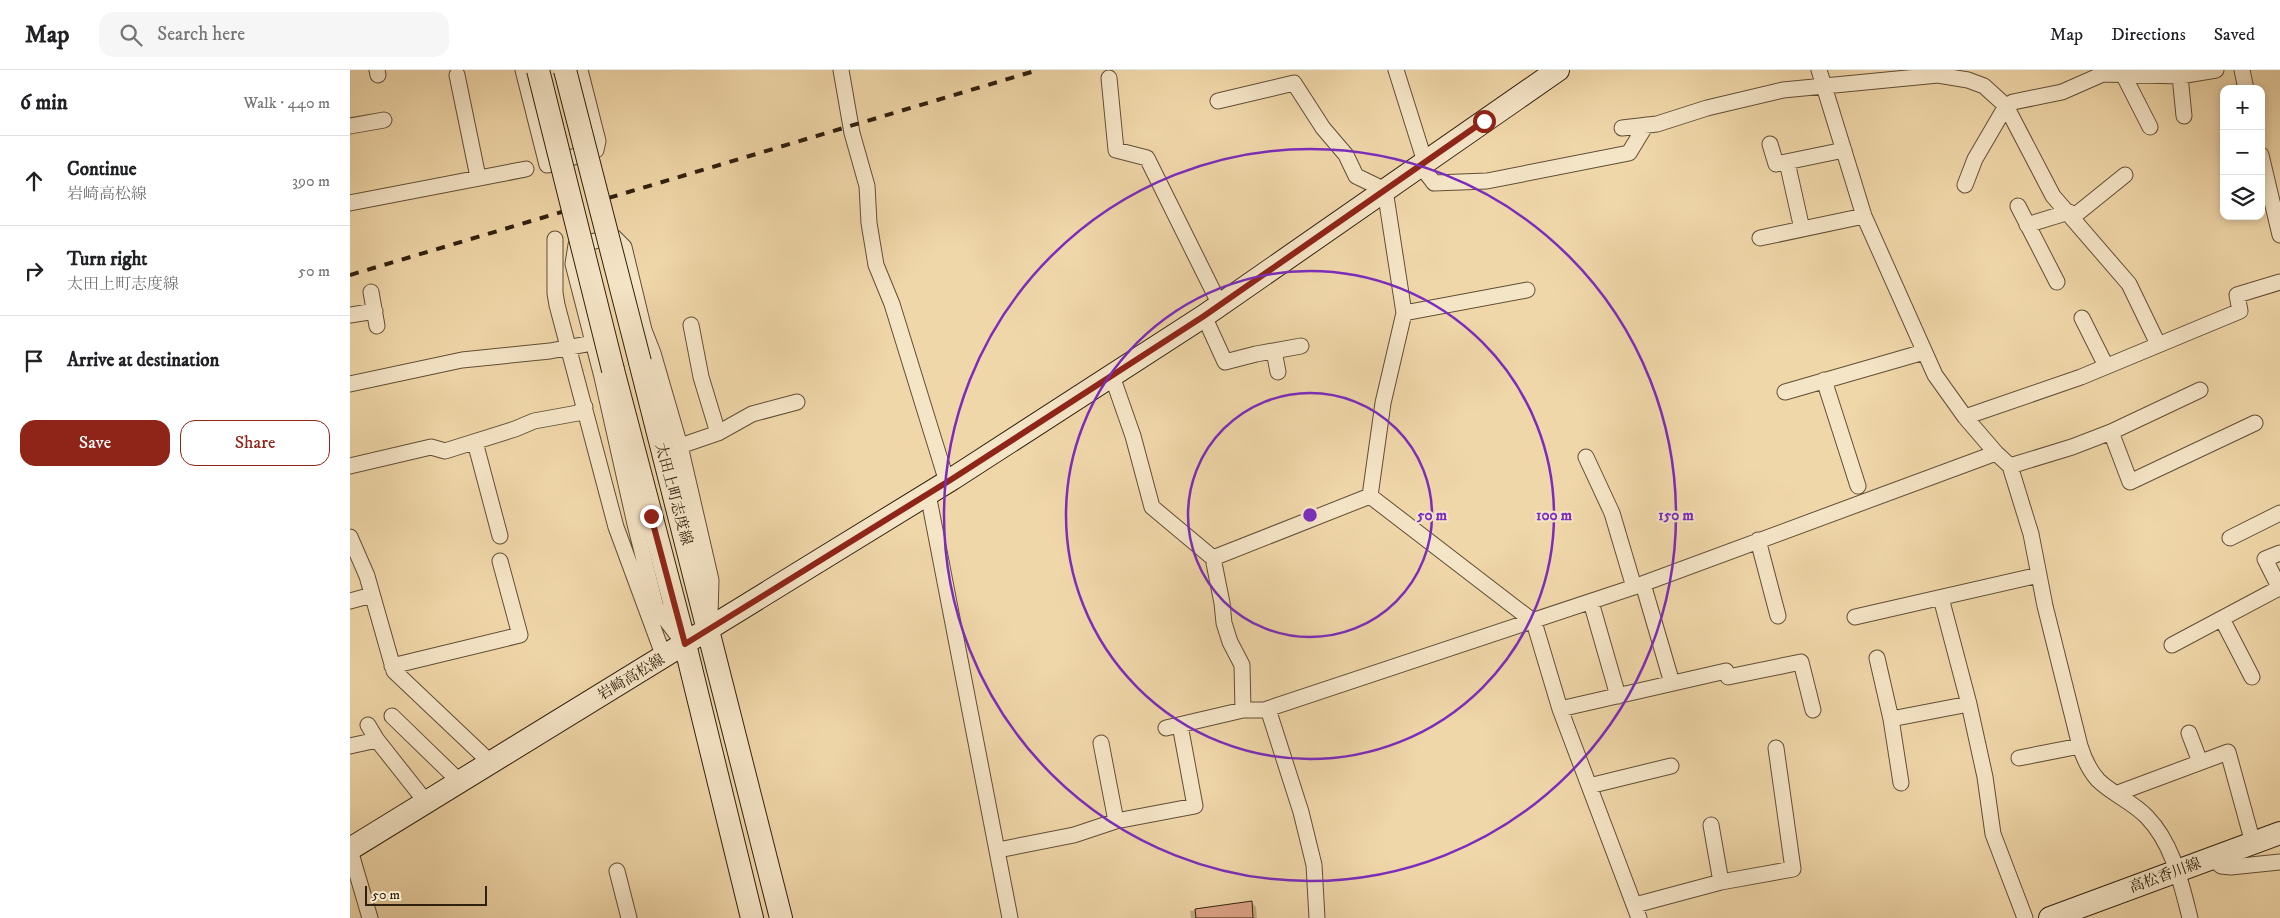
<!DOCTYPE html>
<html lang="en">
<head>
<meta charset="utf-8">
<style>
	:root { --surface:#fff; --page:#f6f6f6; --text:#202124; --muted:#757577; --line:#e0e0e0; --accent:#8f2418 }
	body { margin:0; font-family:"IM FELL DW Pica","Noto Serif JP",serif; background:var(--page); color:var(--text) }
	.controls { position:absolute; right:15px; top:15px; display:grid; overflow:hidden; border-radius:10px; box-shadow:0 2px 8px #0003 }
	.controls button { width:45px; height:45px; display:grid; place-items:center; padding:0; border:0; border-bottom:1px solid var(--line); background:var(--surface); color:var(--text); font:25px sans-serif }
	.scale { position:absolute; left:15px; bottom:12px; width:122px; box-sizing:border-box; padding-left:5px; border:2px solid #31200e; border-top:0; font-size:14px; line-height:18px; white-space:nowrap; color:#31200e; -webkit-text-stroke:4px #f5e5c7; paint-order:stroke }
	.stop { position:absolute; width:15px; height:15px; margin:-11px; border:4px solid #8f2418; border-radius:50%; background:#fff }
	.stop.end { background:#8f2418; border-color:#fff; box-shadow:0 1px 5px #0008 }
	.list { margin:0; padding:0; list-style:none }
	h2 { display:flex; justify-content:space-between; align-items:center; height:65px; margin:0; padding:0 20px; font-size:21px }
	h2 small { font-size:16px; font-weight:400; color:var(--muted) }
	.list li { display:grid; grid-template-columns:32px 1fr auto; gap:15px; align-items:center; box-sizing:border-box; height:90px; padding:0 20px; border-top:1px solid var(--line) }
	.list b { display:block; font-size:19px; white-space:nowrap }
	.list p { margin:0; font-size:16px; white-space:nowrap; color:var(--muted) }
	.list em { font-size:16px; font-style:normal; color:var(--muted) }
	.actions { display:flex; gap:10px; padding:15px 20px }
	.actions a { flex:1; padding:11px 0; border:1px solid var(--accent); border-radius:15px; text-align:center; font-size:18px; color:var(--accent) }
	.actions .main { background:var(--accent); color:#fff }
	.icon { flex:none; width:28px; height:28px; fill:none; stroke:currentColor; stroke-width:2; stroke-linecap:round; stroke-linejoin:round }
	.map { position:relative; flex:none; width:1930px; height:848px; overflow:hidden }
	header { display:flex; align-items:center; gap:30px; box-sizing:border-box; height:70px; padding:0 25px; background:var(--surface); border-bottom:1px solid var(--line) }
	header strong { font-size:24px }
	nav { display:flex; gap:28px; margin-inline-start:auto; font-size:18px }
	.search { width:350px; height:45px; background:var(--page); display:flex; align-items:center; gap:12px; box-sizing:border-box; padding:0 18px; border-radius:15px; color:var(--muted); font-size:19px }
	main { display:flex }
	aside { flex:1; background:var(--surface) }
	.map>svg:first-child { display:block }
</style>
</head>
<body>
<header>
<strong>Map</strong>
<div class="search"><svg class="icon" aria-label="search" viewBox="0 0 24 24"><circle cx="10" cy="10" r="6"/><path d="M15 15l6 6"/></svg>Search here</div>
<nav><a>Map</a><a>Directions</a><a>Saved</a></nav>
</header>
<main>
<aside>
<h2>6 min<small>Walk · 440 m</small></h2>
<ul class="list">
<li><svg class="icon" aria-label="ahead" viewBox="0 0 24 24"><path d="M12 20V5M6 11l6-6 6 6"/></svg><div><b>Continue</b><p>岩崎高松線</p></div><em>390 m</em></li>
<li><svg class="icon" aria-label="right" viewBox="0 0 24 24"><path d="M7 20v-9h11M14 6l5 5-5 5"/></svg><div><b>Turn right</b><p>太田上町志度線</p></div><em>50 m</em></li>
<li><svg class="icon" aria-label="arrive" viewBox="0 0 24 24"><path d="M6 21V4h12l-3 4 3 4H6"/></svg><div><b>Arrive at destination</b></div></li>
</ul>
<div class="actions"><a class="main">Save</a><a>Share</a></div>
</aside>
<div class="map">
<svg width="1930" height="848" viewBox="0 0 1930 848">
	<rect width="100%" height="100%" fill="#f0d7a9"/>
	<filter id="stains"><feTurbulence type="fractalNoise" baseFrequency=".004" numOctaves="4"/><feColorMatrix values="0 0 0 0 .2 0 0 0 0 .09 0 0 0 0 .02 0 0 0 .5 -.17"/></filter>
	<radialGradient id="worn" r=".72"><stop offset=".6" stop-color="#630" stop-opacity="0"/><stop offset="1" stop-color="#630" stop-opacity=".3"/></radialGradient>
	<!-- shadow -->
	<path fill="#0003" d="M901,832L906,837L907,848H841L840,841Z"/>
	<!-- building -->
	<path fill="#dfa689" stroke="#31200e" d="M902,831L903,848H846L845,839Z"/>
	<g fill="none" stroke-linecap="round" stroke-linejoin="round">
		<!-- street casing -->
		<g stroke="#614e35" stroke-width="17">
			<path id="street" d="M27,0L28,5
				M173,0L197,95L246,80L248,71L230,0
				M491,0L502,63L517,116L519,153L526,195L542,234L597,412
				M1046,0L1075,92
				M1469,0L1514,146L1585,305L1615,347L1646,383L1660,396L1681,464L1695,536L1730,676C1734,689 1739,700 1748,710C1762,724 1783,732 1797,747C1823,774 1831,813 1840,848
				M1892,0L1896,19
				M1773,4L1800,57
				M107,5L128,107
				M1830,6L1834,46
				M759,8L766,80L797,88L870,235
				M0,56L34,50
				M1272,58L1307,54L1357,38L1433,20L1588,5L1618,10L1634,16L1656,36L1703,126L1779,214L1808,274
				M1420,74L1426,94L1494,80
				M1911,85L1930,165
				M1437,92L1452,159
				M1071,96L1084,113L1137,111L1279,83L1296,55
				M1615,115L1625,89L1656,36L1663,32L1712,22L1753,4L1830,6L1866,0
				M0,133L176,99
				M1668,136L1707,212
				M1723,147L1775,105
				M1677,155L1719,142
				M1410,168L1514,146
				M205,169V223L207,235L266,457L314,587
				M21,222L27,256
				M1054,243L1177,220
				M0,245L25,241
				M854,246L875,292L906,284L951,276
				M1732,248L1756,296
				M924,281L928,302
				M762,306L783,366L802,437L863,488L872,533L874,553L880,572L892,595L893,640
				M1474,310L1508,416
				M0,314L112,290L200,281L237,274
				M1435,322L1574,282
				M1615,347L1731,307L1890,241L1887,225L1930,212
				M1761,362L1780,412L1905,353
				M368,363L402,344L447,332
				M125,372L150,466
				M330,376L368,363L351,307L341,255
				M1236,387L1262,443L1284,517
				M0,396L81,377L95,381L165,359L184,351L228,343L235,337
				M1660,396L1722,377L1761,362L1850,320
				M578,424L660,848
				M1020,426L1184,552L1210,639L1289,848
				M0,467L17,506L44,601L141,693
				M1880,468L1930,443
				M1408,470L1428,546
				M1930,483L1915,489L1930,519
				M863,488L1020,426L1033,333L1054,243L1035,120L1006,106L996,85L973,58L944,13L868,31
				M1293,514L1322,613
				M1591,528L1619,634L1635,707L1643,764L1675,848
				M0,531L22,525
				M1241,532L1268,626
				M1505,547L1689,505
				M1872,549L1902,607
				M329,567L306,537L285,454L252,307L223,194L226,175L264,167L274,177L294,260L303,283L330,376L361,510L360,545
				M1822,575L1929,518
				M1527,588L1541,649L1551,713
				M42,596L170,565L150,491
				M918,639L951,742L964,795L967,848
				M1210,639L1376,601L1378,607L1451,592L1463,640
				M42,646L110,712
				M1541,649L1619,634
				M18,655L27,670L76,732
				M816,658L893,640H914L1284,517L1646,383
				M1839,663L1850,692
				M751,673L766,751
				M0,676L27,670
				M1669,688L1730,676
				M1239,716L1321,696
				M1768,723L1878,682L1903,773
				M1361,755L1371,812
				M0,780L20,848
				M648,780L724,765L766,751L845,736L830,655
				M1862,788L1871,796L1881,797L1930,792
				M267,801L279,848
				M1285,835L1371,812L1443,799L1426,678"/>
		</g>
		<!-- secondary casing -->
		<g stroke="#31200e" stroke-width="24">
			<path id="secondary" d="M290,292L431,848
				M263,300L335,574L402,848
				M0,779L602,409L854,246L1208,0
				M1700,848L1930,763"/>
		</g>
		<!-- street -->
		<use href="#street" stroke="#f5e5c7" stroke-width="15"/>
		<!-- secondary -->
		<use href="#secondary" stroke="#f5e5c7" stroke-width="22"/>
		<!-- rail -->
		<path stroke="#31200e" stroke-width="4" stroke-dasharray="9 9" stroke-linecap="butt" d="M0,205L688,0"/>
		<!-- secondary-bridge casing -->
		<g stroke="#31200e" stroke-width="24" stroke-linecap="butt">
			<path id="secondary-bridge" d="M188,0L263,300
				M215,0L290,292"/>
		</g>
		<!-- secondary-bridge -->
		<use href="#secondary-bridge" stroke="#f5e5c7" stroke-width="22"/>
	</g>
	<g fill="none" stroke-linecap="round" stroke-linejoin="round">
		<!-- route -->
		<path stroke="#8f2418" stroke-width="6" d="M301,446L335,574L602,409L854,246L1134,51"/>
	</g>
	<!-- distance rings -->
	<g fill="none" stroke="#7b2cbf" stroke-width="2.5">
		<circle cx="960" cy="445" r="122"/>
		<circle cx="960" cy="445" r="244"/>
		<circle cx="960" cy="445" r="366"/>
	</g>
	<g text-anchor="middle" stroke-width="4" stroke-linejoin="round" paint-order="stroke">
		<!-- street labels -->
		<g font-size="15" fill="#31200e" stroke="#f5e5c7">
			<text transform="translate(324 424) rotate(75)" y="5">太田上町志度線</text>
			<text transform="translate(281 607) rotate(-31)" y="5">岩崎高松線</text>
			<text transform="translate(1815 805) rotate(-20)" y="5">高松香川線</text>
		</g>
	</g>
	<circle cx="960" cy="445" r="8" fill="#7b2cbf" stroke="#f5e5c7" stroke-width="2.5"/>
	<g font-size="15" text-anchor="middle" font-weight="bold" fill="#7b2cbf" stroke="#f5e5c7" stroke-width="4" stroke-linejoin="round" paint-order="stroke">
		<text x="1082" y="450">50 m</text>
		<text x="1204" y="450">100 m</text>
		<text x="1326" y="450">150 m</text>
	</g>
	<rect width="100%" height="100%" filter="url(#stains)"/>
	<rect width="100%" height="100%" fill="url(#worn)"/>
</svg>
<div class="controls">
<button>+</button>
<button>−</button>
<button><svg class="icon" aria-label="layers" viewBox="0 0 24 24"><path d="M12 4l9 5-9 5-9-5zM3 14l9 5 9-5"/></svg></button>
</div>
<div class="scale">50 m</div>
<div class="stop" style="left:1134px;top:51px"></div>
<div class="stop end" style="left:301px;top:446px"></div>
</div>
</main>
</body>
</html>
